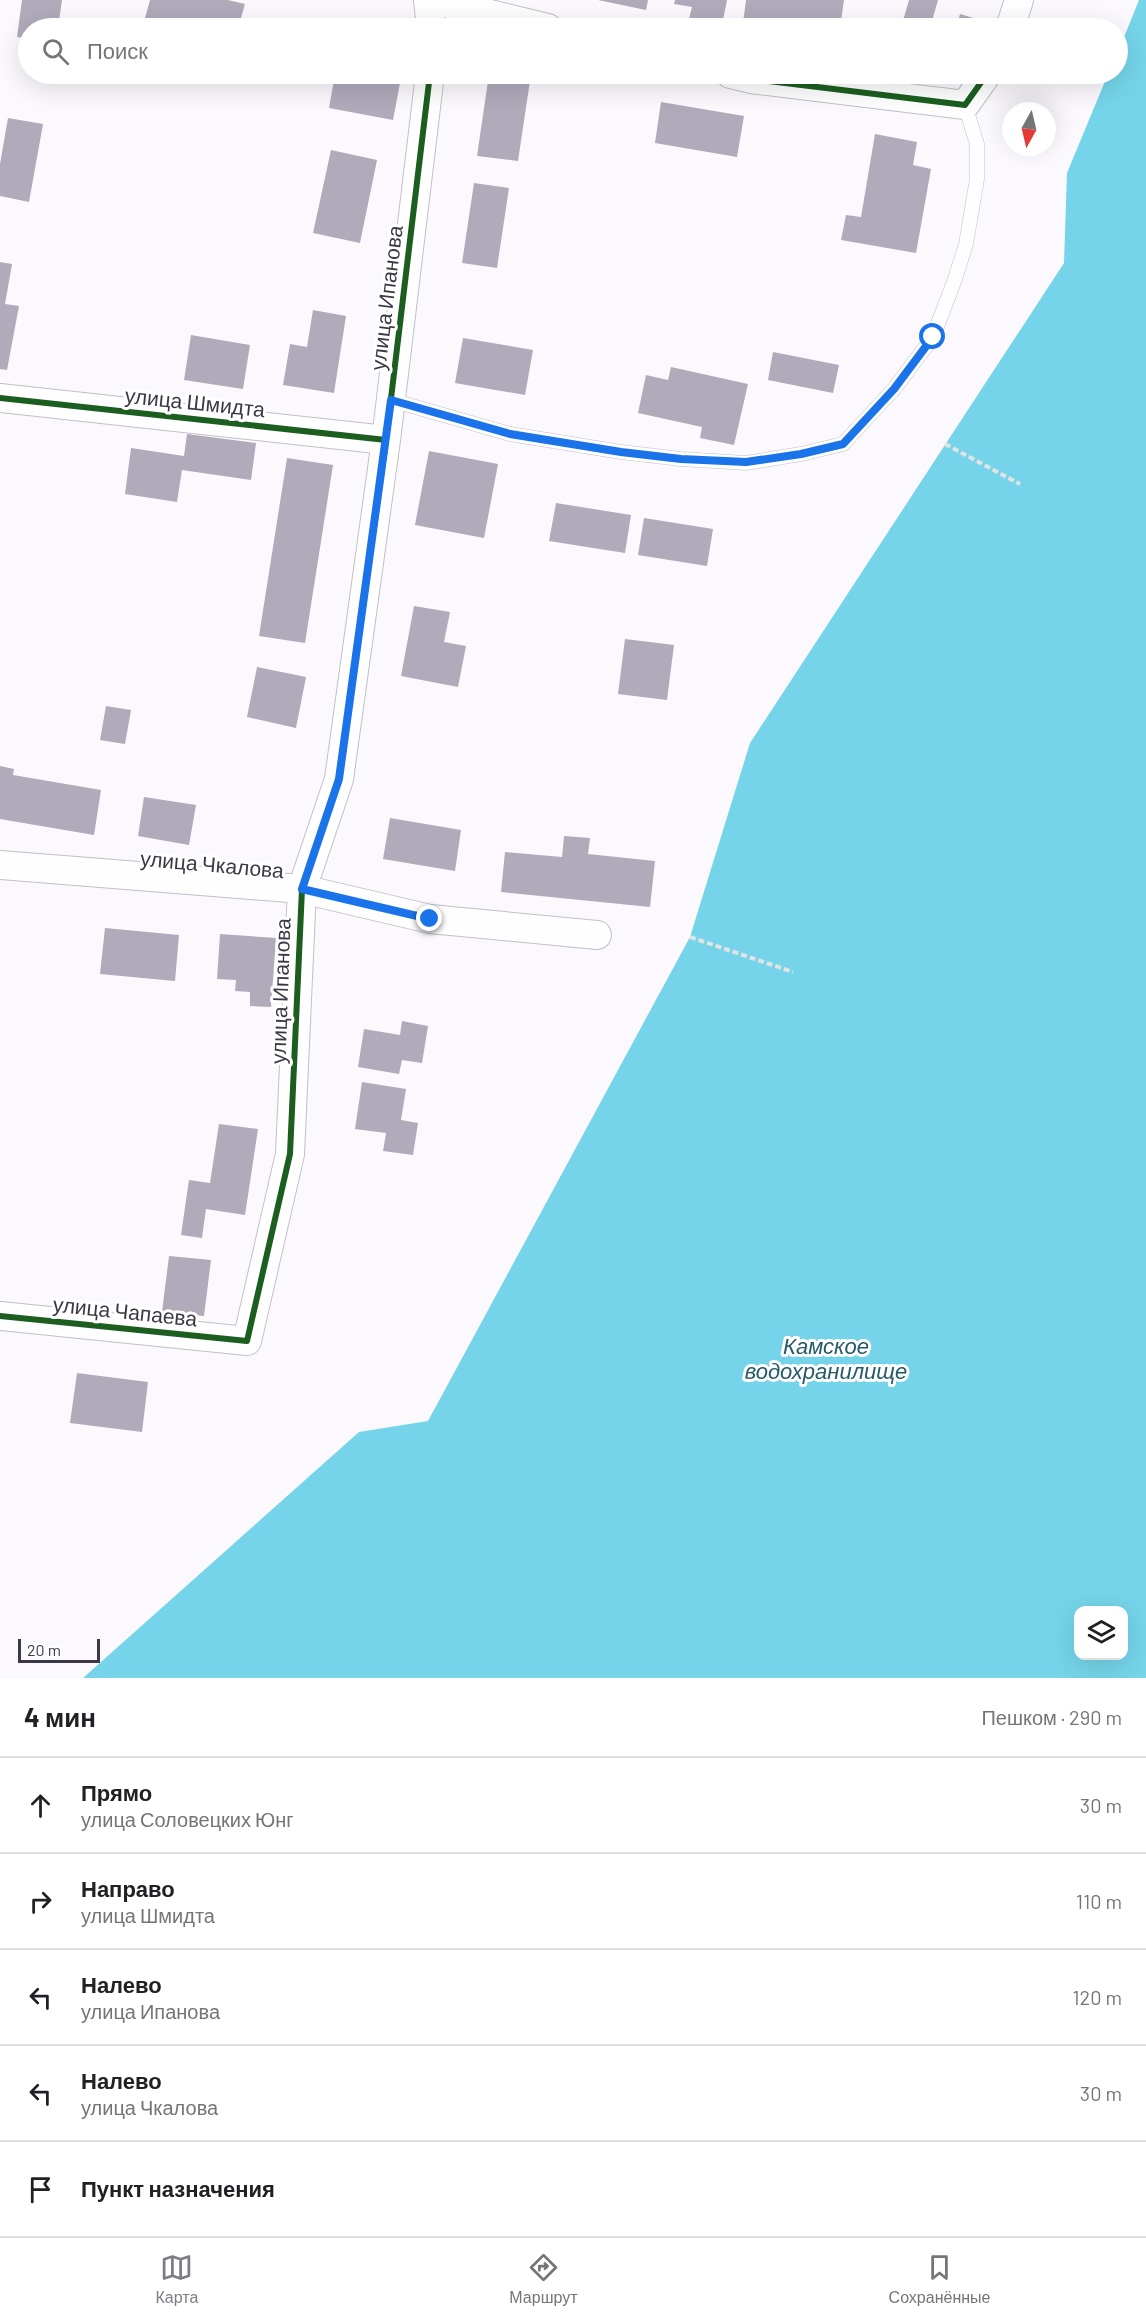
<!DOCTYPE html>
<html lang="ru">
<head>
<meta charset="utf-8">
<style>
	:root { --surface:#fff; --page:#f2f2f2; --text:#202124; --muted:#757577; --line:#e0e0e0; --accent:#7f7c85 }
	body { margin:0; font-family:Barlow,sans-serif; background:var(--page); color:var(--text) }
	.controls { position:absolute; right:18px; bottom:18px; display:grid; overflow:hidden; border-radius:12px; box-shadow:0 6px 24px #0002 }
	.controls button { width:54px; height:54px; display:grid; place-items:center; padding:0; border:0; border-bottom:2px solid var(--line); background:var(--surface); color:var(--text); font:30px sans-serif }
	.compass { position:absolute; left:1002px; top:102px; width:54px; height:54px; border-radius:50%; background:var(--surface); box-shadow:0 6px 24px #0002; rotate:188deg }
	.scale { position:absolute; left:18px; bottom:15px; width:82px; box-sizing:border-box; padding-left:6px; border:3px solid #3c3845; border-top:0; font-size:16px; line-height:21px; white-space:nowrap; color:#3c3845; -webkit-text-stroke:4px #fff; paint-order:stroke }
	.stop { position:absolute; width:18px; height:18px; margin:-14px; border:4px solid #1a73e8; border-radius:50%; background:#fff }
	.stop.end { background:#1a73e8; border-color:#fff; box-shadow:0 2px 6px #0008 }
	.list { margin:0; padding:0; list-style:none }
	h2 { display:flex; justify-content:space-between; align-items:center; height:78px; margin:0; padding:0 24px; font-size:26px }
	h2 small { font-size:20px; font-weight:400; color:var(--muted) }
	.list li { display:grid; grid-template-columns:39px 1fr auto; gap:18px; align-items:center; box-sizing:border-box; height:96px; padding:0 24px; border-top:2px solid var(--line) }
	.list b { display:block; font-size:22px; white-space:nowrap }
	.list p { margin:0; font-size:20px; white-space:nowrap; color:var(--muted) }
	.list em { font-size:20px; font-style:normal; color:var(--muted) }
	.icon { flex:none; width:33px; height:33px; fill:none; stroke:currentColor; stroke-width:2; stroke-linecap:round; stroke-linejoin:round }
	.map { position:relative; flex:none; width:1146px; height:1678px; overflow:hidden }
	.search { position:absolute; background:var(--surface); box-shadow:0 6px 24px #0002; left:18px; right:18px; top:18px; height:66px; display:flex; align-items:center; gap:15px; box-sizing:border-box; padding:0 21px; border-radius:33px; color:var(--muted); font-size:22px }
	.sheet { height:558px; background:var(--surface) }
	nav { display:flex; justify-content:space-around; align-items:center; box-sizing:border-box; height:84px; border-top:2px solid var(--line); background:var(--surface); font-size:16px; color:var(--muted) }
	nav a { display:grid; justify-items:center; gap:3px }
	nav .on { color:var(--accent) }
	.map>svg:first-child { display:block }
</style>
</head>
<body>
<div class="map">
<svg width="1146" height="1678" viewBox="0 0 1146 1678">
	<rect width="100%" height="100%" fill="#fbf9fd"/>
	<!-- water -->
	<path fill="#75d4e9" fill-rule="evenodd" d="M1139,0H1146V1678H83L359,1432L428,1421L690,937L750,743L1064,263L1067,173L1108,74H1118V52ZM1078,1610H1124V1656H1078Z"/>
	<!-- building -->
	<path fill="#b0aaba" d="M22,0H62L58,28H28V39L17,37Z
		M150,0H228L245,4L238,28H182L145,18Z
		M598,0H648L646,10Z
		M675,0H727L722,25L689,19L692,7L674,4Z
		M746,0H844L840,28H783L743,23Z
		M909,0H938L930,28H901Z
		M960,14L1000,26L999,28H956Z
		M335,74H374L373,78L400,83L393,120L329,108Z
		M489,74H531L518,161L477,156Z
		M661,102L744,116L737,157L655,143Z
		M8,118L43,124L29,202L0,196V164Z
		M875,134L917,142L913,165L931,169L916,253L841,240L846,215L861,217Z
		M331,150L377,160L360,243L313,233Z
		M474,183L509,188L497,268L462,263Z
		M0,262L12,264L5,304L19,306L7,370L0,369Z
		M313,310L346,316L334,393L283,385L290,344L307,347Z
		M191,335L250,345L243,389L184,380Z
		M463,338L533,350L525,395L455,383Z
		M773,352L839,365L833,393L768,380Z
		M671,367L748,384L734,445L700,438L702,427L638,413L646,375L668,380Z
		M187,434L256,443L251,480L182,470L177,502L125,494L131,448L184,456Z
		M429,451L498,464L484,538L415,525Z
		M287,458L333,465L305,643L259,636Z
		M556,503L631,515L625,553L549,541Z
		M644,518L713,529L707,566L638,555Z
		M414,606L450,612L444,642L466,646L458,687L401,676Z
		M625,639L674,645L667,700L618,694Z
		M257,667L306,677L296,728L247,717Z
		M106,706L131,710L125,744L100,740Z
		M0,766L14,769L13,775L101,790L94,835L0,819Z
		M144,797L196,805L189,845L138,836Z
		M390,818L461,830L455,871L383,859Z
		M564,836L590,838L588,854L655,861L650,907L501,892L505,852L562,857Z
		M105,928L179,935L175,981L100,974Z
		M220,934L276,938L271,1007L250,1006V992L235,991L236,980L217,979Z
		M402,1021L428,1026L422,1063L402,1060L399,1074L358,1067L364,1029L400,1035Z
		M362,1082L406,1089L401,1120L418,1123L413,1155L383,1151L386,1133L355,1129Z
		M219,1124L258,1129L245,1215L206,1209L202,1238L181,1235L189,1180L210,1183Z
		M169,1256L211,1260L204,1316L162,1312Z
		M77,1373L148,1382L142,1432L70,1423Z"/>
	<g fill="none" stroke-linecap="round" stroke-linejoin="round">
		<!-- lane casing -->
		<g stroke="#c2bfc7" stroke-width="15">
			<path id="lane" d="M391,400L510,434L621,452L681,459L746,463L801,454L843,444L894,389L933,337L955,279L966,244L977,179V144L965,105"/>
		</g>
		<!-- street casing -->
		<g stroke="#c2bfc7" stroke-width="30">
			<path id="street" d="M428,0L431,28
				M432,0L548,28
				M1010,28L1019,0
				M730,74L751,79L965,105L987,74
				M0,398L386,440
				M0,865L302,889L430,919L597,935
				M0,1316L247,1341L290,1154L302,889L339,779L386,440L430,74"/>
		</g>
		<!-- path -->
		<path stroke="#e3e3e4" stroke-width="4" stroke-dasharray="6 3" stroke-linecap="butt" d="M945,444L1020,484
			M690,937L793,972"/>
		<!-- lane -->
		<use href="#lane" stroke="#fefeff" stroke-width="14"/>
		<!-- street -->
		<use href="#street" stroke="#fefeff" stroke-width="28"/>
		<!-- cycleway casing -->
		<g stroke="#fff" stroke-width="10">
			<path id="cycleway" d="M730,74L751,79L965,105L987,74
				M0,398L386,440
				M0,1316L247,1341L290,1154L302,889L339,779L386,440L430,74"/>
		</g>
		<!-- cycleway -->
		<use href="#cycleway" stroke="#1b5e20" stroke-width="6"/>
	</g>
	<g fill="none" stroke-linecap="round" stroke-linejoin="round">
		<!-- route -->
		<path stroke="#1a73e8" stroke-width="8" d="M430,919L302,889L339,779L391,400L510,434L621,452L681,459L746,462L801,454L843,444L894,389L933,337"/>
	</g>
	<g text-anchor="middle" stroke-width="6" stroke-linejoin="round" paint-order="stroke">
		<!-- street labels -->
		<g font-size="21" fill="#3c3845" stroke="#fff">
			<text transform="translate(387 298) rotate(-83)" y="7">улица Ипанова</text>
			<text transform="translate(195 403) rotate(6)" y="7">улица Шмидта</text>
			<text transform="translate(212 865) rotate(5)" y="7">улица Чкалова</text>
			<text transform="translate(281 991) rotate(-88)" y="7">улица Ипанова</text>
			<text transform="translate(125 1312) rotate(6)" y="7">улица Чапаева</text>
		</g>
		<!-- water labels -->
		<g font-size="22" font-style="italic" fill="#255b67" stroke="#fff">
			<text x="826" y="1354">Камское<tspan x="826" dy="25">водохранилище</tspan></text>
		</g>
	</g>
</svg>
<div class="controls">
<button><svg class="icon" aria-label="layers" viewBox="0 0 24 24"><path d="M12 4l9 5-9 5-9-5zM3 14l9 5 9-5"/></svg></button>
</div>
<svg class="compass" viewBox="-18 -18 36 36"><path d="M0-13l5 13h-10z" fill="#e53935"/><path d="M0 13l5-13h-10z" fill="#757577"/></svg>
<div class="scale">20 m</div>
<div class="stop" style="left:933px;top:337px"></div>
<div class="stop end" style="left:430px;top:919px"></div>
<div class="search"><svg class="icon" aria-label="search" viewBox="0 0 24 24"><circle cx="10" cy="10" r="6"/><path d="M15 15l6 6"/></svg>Поиск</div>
</div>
<section class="sheet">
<h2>4 мин<small>Пешком · 290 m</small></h2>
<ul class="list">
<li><svg class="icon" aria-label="ahead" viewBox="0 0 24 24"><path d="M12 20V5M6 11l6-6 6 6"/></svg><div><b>Прямо</b><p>улица Соловецких Юнг</p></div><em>30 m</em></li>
<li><svg class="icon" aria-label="right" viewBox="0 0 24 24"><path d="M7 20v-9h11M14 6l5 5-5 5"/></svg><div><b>Направо</b><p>улица Шмидта</p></div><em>110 m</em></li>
<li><svg class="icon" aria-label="left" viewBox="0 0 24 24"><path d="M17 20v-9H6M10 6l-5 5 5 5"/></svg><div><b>Налево</b><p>улица Ипанова</p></div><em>120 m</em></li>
<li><svg class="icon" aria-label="left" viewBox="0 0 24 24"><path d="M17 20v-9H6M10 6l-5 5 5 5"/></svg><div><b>Налево</b><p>улица Чкалова</p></div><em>30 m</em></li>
<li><svg class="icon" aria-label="arrive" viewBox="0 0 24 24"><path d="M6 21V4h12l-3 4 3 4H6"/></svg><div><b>Пункт назначения</b></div></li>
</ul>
</section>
<nav>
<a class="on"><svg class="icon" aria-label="map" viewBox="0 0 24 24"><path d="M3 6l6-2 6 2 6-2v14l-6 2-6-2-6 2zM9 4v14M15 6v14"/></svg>Карта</a>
<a><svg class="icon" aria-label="directions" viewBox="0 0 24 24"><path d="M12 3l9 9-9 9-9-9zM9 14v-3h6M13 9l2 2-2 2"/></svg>Маршрут</a>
<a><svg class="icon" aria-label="saved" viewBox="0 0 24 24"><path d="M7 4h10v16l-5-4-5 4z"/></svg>Сохранённые</a>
</nav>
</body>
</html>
